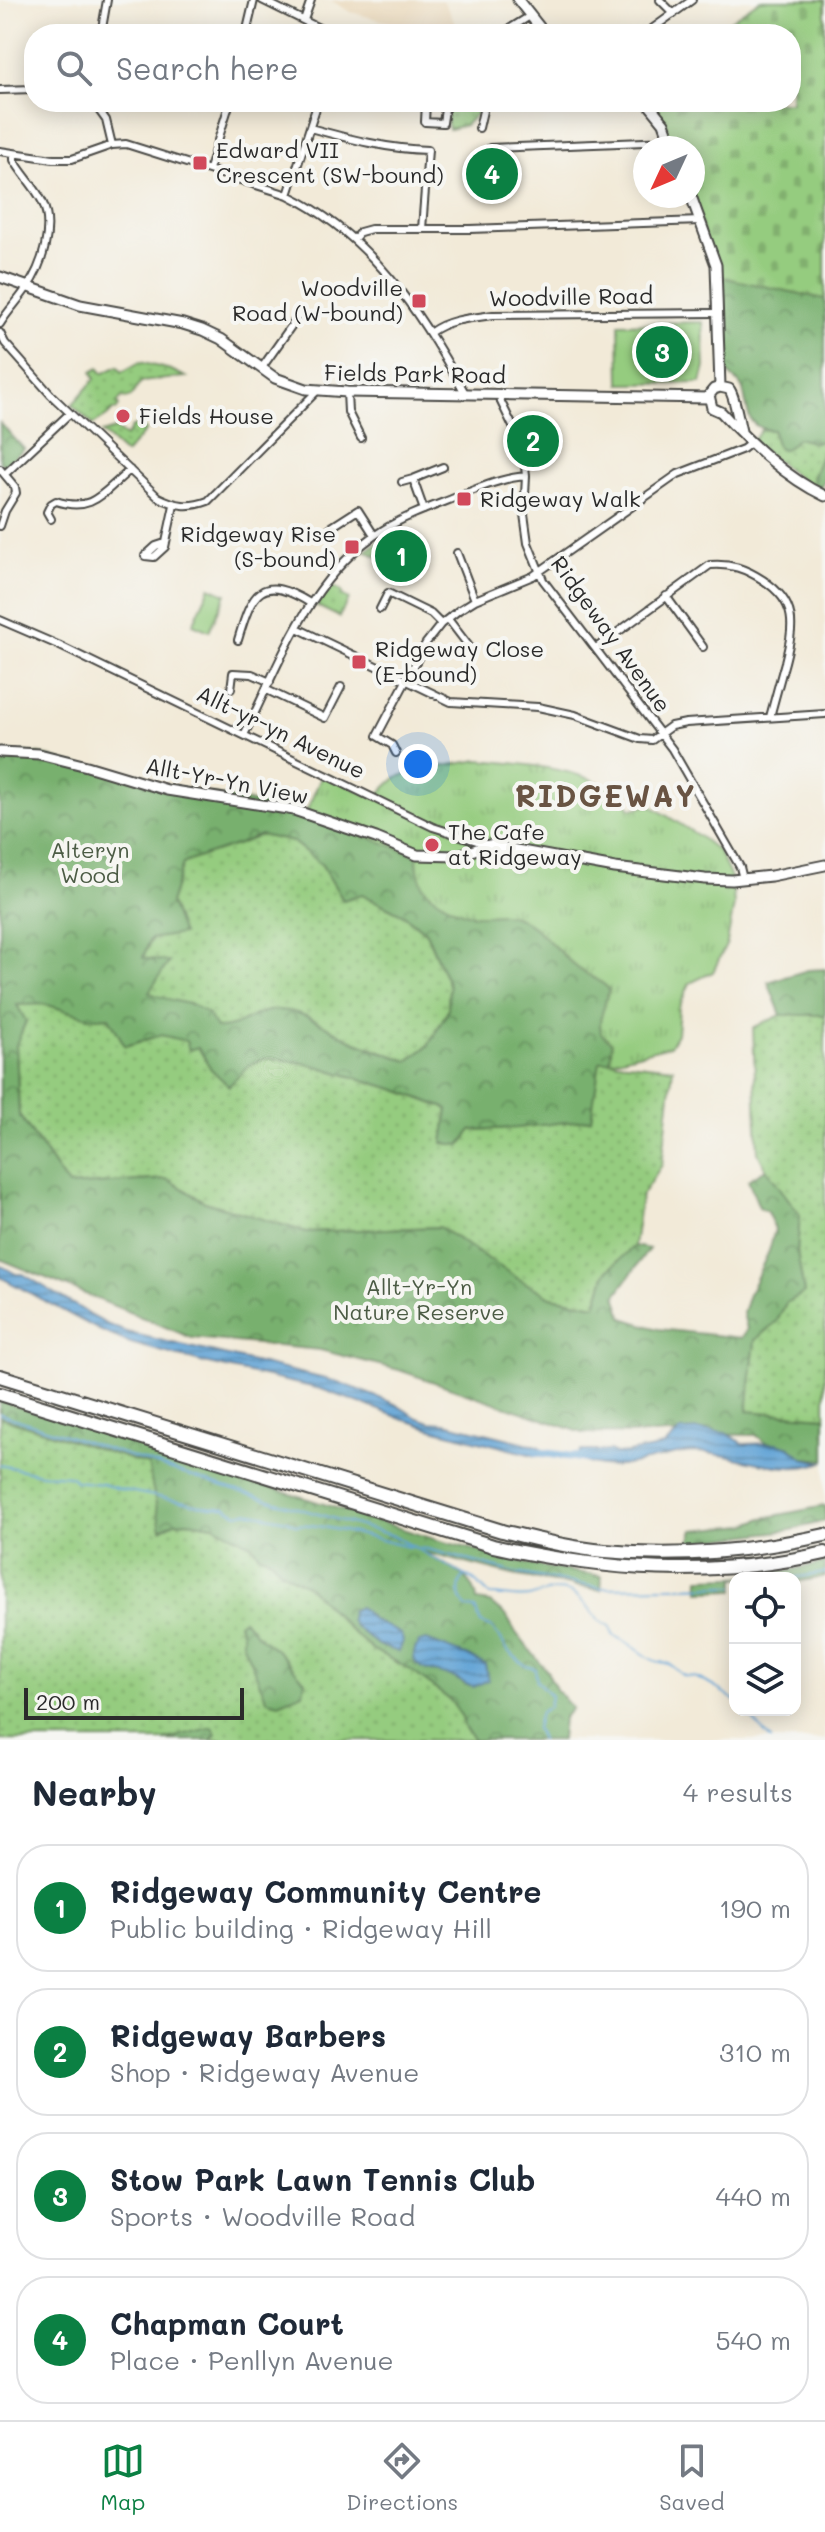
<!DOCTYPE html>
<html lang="en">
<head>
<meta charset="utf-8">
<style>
	:root { --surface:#fff; --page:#f2f2f3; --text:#1f2937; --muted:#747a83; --line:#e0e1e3; --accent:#0b8043 }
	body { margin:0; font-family:Mali,sans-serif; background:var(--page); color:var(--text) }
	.controls { position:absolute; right:24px; bottom:24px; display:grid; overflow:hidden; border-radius:16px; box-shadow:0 4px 20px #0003 }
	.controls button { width:72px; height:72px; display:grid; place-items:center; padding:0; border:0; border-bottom:2px solid var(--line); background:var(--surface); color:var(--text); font:40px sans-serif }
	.compass { position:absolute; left:633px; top:136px; width:72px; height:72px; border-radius:50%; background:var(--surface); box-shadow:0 4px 20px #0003; rotate:226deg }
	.scale { position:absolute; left:24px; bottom:20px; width:220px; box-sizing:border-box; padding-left:8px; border:4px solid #2b2b2b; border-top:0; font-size:22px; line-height:28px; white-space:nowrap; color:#2b2b2b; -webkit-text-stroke:6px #f6f6f2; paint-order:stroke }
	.you { position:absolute; left:418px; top:764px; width:28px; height:28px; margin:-20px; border:6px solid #fff; border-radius:50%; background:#1a73e8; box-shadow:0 0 0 12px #1a73e833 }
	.badge { display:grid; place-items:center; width:52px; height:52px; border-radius:50%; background:var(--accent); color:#fff; font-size:26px; font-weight:700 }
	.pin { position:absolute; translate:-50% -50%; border:4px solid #fff; box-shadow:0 2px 8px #0006 }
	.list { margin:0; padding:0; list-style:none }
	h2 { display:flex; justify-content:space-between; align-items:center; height:104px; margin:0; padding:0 32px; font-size:34px }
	h2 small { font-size:26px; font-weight:400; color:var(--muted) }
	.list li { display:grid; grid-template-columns:52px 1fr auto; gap:24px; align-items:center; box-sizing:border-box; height:128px; margin:0 16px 16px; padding:0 16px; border:2px solid var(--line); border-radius:32px }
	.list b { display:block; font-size:30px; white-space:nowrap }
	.list p { margin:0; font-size:26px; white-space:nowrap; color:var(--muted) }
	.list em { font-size:26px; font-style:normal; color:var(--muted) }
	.icon { flex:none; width:44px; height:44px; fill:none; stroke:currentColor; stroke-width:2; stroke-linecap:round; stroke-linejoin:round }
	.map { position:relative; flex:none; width:825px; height:1740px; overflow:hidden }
	.search { position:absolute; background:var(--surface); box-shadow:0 4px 20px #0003; left:24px; right:24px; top:24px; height:88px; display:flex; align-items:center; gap:20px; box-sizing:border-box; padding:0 28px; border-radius:32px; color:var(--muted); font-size:30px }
	.sheet { height:680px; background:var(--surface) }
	nav { display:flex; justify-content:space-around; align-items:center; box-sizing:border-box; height:112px; border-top:2px solid var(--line); background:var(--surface); font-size:22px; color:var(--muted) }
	nav a { display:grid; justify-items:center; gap:4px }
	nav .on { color:var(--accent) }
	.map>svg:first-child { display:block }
</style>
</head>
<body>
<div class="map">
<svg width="825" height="1740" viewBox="0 0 825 1740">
	<defs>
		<pattern id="grass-dots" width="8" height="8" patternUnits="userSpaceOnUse" patternTransform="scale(2)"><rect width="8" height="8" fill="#95cc7f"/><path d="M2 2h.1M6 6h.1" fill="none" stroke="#81af6e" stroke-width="1.8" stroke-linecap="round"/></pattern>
		<pattern id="forest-crowns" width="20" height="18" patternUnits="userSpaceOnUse" patternTransform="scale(2)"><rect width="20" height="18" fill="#78b06e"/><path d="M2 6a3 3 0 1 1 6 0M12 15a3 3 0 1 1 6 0" fill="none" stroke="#638f5b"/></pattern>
		<pattern id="cemetery-stones" width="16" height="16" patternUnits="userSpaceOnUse" patternTransform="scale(2)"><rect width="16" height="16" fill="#95cc7f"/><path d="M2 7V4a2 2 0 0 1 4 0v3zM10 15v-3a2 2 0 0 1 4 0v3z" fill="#81af6e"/></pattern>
		<pattern id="park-tufts" width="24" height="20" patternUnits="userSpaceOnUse" patternTransform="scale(2)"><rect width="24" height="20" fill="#95cc7f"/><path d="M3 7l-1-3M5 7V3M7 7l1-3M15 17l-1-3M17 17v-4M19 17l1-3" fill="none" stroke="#81af6e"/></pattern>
		<pattern id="water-rules" width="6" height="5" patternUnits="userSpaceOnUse" patternTransform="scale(2)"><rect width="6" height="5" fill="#61a3d5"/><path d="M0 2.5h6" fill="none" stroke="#5085ad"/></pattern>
	</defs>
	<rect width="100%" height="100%" fill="#f6f6f2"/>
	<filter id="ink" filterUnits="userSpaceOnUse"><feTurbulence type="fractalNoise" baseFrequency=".0125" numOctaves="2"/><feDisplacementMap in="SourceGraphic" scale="16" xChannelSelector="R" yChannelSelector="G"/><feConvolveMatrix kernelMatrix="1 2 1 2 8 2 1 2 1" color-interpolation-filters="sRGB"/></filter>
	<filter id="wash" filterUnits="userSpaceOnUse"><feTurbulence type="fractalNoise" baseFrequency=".006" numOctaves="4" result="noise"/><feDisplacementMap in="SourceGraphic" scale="32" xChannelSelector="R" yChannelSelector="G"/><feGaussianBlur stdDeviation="1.8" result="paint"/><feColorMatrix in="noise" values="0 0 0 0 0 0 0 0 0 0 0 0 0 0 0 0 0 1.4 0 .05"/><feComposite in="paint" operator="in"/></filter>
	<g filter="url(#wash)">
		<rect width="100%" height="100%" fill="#f2ead8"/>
		<!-- built -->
		<path fill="#ead8ba" d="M331,0H443L456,25L406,27L350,12Z"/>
		<!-- grass -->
		<path fill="url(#grass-dots)" stroke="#607c55" stroke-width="2" d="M462,102L475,103L478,112L465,125L449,129C446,123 446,111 450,105Z
			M140,362L171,370L186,377L141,382L131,397L125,399L122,397L117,403L119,406L116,410H113L107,416L93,425L72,405L95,379L92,372L99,368L102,374L118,366L122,372Z
			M140,425L146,430L125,454L102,433L115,429L126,437L132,427Z
			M761,430H773L774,435L788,447L797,438L812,442L825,441V451L821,455L812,479L820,486L823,483L817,492L752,442Z
			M388,535L417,550L406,571L366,551Z
			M330,586L341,591L343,596L349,599L339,617L317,606Z
			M260,835L293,842L322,865L343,900L361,894L404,915L426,933L449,986L448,1010L428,1046L408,1061L351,1040L304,1015L251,1017L230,1029L216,1028L187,1004L160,999L148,992L168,962L142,958L170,903L183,863C208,852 235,848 260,835Z
			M44,1004L92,1018L109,1017L125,1046L161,1035L187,1041L198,1047L211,1069L249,1065L262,1059H279L313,1065L397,1090L448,1109L443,1143L461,1145L472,1130L517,1128L548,1123L600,1060L673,1068L662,1165L641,1196L634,1246L606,1272L596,1305L551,1297L517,1278L439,1227L306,1232L205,1202L167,1179L68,1186L19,1114L16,1045L26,1021L16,1005Z
			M781,1015H825V1417L747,1412L755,1340L777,1321L786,1303L804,1293L797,1252L800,1215L766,1169L758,1153L753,1028Z
			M0,1417L148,1465L175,1522L188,1521L214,1525L251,1544L259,1554L271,1559L281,1571L308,1586L352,1632L373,1650L408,1668L450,1700L462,1717L464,1727L474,1740H0Z"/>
		<!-- forest -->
		<path fill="url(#forest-crowns)" stroke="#526e4c" stroke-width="2" fill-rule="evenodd" d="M717,276L825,299V441L812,442L797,438C793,441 792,445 788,447C775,456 774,437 773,430C745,429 749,412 743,390C740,381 732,379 727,371C721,362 718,292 717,276Z
			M0,423L24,449L4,466L0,462Z
			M825,451V479L820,486H817L812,479L821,455Z
			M0,752L39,754L121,777L294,810L417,855C417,866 418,875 423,885C428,896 462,915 475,915C488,916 504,911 517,917C542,929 558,953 579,969C589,976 600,979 609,989L600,1021L601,1033L613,1042L610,1061H600L591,1119L517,1128L472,1130L460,1145L443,1143L448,1109L397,1090L313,1065L279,1059H262L249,1065L229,1086L211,1069L198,1047L189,1050L186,1041L161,1035L125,1046L109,1017L92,1018L44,1004L17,1005L26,1021L16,1045L19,1115L68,1186L167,1179L205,1202L306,1232L439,1227L517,1278L551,1297L596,1305L606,1272L634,1246L649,1249L616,1295L623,1318L658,1329L742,1338L747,1329L743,1313L749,1294L769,1251L775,1229L767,1212L759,1207L748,1180L766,1169L800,1215L797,1252L804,1293L786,1303L777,1321L755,1340L747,1411L825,1417V1460L803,1458L790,1447L765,1442L756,1435L583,1433L399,1370L320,1350L192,1338L0,1259ZM260,835L293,842L322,865L343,900L362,894L404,915L426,932L449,986L448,1010L428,1046L408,1061C389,1054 368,1048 349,1039C326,1027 303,1009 275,1010C253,1011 240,1029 216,1028C213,1023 210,1015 205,1012C189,1000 166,1002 149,992L169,962L143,958L150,939L182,934L170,903L183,864C208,852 235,848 260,835Z
			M825,969V1015H781L768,982L808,970Z
			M0,1401L434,1539L531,1565L602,1576L601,1590L513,1575L423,1552C443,1565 476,1574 477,1601L490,1603L507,1617L516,1633L547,1671L557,1691L572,1708L563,1718L561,1740H474L464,1727L462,1717L450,1700L408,1668L373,1650L352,1632L308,1586L281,1571L271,1559L259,1554L251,1544L214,1525L187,1521L175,1522L161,1529L148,1465L0,1417ZM363,1611L373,1620L397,1632L386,1647L378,1645L353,1625ZM426,1640L475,1659L469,1686L453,1677L417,1663L414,1654L416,1647Z
			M825,1506V1521L791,1530L690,1542L694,1530L746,1525L763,1518Z
			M825,1563V1577L795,1582V1578H735V1590L699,1591L700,1578L760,1576Z
			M243,1619L257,1635L279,1652L305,1681L303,1693L279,1703L267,1700L242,1642V1633L238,1623Z
			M213,1727L216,1734L211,1740H163Z"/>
		<!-- cemetery -->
		<path fill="url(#cemetery-stones)" stroke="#607c55" stroke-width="2" d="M760,0H825V299L716,276L693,196V148H673L647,102H791V34H710Z"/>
		<!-- park -->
		<path fill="url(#park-tufts)" stroke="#607c55" stroke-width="2" d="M479,760C516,763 585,769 614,791C621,796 627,803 632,809L650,805L699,836L719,852L732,880L734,905L727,943L713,972L690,983L679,1007L677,1034L670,1046L610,1061L612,1043L601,1033L600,1021L609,989C600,979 589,977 579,969C558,953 542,929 517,917C504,911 488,916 475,915C461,914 428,896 423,885C418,875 417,866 417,855L305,814L323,773L374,798L397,777L420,770Z"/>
		<!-- pitch -->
		<path fill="#95cc7f" stroke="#607c55" stroke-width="2" d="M703,322L705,367L701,383L620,384L619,324Z
			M210,587L226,594L209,631L193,624Z"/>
		<!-- water -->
		<path fill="url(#water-rules)" stroke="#466780" stroke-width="2" d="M0,1265L16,1274H23L106,1324L126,1332L338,1382L395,1404L416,1417L430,1422L445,1423L538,1446L546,1454L537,1456L429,1428L321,1389L208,1364L130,1343L99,1330L0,1277Z
			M703,1430L726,1433L744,1444L777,1443L790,1447L803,1458L822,1462C784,1478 733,1452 694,1452C657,1453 615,1479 579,1459L581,1451H610L616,1454L628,1453L664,1446L680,1431Z
			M359,1607L373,1620L401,1634L403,1641L399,1652L378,1645L353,1625L350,1620L351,1611Z
			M426,1640L468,1656L485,1665L488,1680L474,1687C465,1685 459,1679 450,1676C434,1671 401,1670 419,1642Z"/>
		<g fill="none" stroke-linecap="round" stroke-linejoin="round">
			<!-- stream -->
			<path stroke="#61a3d5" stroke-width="2" d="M0,1414L224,1487L391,1535L416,1548L427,1549L516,1573L601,1588L735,1586
				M0,1465L41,1474L70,1476L75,1481L102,1484L123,1490L211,1507H225L238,1514L247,1512L287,1520L296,1525C312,1521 388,1542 410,1547
				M419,1550L464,1575C457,1588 457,1597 467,1608L475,1609L481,1623L493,1628L509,1652L526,1666L535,1669L537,1681L551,1696L549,1707L540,1712L536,1728L541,1740
				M464,1575L473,1579L490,1595C501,1595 518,1599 529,1597C541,1594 559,1586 572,1593C587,1601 594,1621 610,1626L613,1635C627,1641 639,1651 651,1659C656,1662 663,1662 669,1664C675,1667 679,1673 685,1676C689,1677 693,1676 697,1678C708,1683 727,1694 735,1701
				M792,1578L825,1573
				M744,1710L771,1740"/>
			<!-- canal -->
			<path stroke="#61a3d5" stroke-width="8" d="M536,1452L590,1459"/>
		</g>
	</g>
	<g filter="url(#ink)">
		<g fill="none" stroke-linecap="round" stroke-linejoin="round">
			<!-- street casing -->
			<g stroke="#494845" stroke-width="10">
				<path id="street" d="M262,0L331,34
					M660,0L674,14
					M304,20L311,0
					M101,34L107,0
					M123,34L129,32L137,34
					M246,34L254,0
					M501,34L530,16
					M645,34L692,0
					M0,90L34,89
					M93,102L106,120L112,145
					M426,102L425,122L443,123L446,102
					M310,128C350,139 387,149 428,150L422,229
					M479,128L485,102
					M490,148L670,141
					M0,151L53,159H72L112,145L126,144L288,195C372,236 421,314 465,393
					M209,169L230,102
					M288,195L318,102
					M354,239L360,232L371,229H470L701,221
					M0,324C7,312 18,301 26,289C42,267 55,227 42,201C35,187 22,174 14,160V154
					M431,332C449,319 471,318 493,315L716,313
					M0,333L5,343L51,395L158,497C176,506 189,508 208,501L318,390
					M261,369L299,315
					M347,392L348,412L361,438
					M500,394L501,402L523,447L526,476L524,514L528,543L543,580L672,749L740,867L743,879
					M0,469L15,487L16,493L5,511L0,526
					M5,474L70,413
					M413,479L443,467
					M402,482L413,479L424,510
					M51,519L47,512L51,504L56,501C93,513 102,493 130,470
					M330,528L358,510L374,535
					M457,553L475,600
					M145,556L154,557L165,547L174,505
					M145,556L156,546L165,543
					M666,596L703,647
					M380,609L388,593L431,614L441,624
					M448,619L471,649
					M0,620L58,645L433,827L486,844
					M297,628L451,702L538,707L575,715L640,739L652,740L671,726L686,723L825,714
					M238,640C252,592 261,573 310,603
					M596,648L710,565C730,563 746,569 763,580C798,603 794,626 785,662C780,680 775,698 770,717
					M231,689L233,673L252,674L270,682
					M267,690L325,718L341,687
					M244,735C281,661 309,576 383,530C402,518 423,510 444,502C470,492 498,478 526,476
					M396,753L392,745L377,736L426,643L441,624L459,610L475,600L533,576L678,474L743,449L752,442"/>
			</g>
			<!-- secondary casing -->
			<g stroke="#494845" stroke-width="13">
				<path id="secondary" d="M518,0L545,34
					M647,102L664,123L673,148
					M691,196L716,265L720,387
					M0,277L80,305L183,324L202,330L221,339L275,378L306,389L347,392L709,398
					M720,387L714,389L709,395L712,408L721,412C751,444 785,477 825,496
					M720,387L729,389C735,396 738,420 741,431
					M0,752L39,754L87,766L167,790L294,810L376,838L417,855L456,856L489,845L615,868L705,879L732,880L771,876L825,865"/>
			</g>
			<!-- highway casing -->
			<g stroke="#494845" stroke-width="16">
				<path id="highway" d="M0,1376L502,1531C536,1539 570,1548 605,1551C679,1558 753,1551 825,1535
					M0,1394L493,1546C604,1571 713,1579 825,1553"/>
			</g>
			<!-- street -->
			<use href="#street" stroke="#fff" stroke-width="6"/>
			<!-- secondary -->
			<use href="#secondary" stroke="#fff" stroke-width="9"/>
			<!-- highway -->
			<use href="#highway" stroke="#fff" stroke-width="12"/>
		</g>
	</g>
	<!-- markers -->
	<g fill="#d1495b" stroke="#f6f6f2" stroke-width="3">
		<rect x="192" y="155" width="16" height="16" rx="4"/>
		<rect x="411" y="293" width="16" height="16" rx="4"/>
		<circle cx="123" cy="416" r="8"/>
		<rect x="456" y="491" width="16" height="16" rx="4"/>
		<rect x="344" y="539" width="16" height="16" rx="4"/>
		<rect x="351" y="654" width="16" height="16" rx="4"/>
		<circle cx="432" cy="845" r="8"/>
	</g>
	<g text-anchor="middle" stroke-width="8" stroke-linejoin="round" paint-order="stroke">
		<!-- poi labels -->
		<g font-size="22" fill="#2b2b2b" stroke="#f6f6f2" text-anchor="start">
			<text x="216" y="158">Edward VII<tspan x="216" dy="25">Crescent (SW-bound)</tspan></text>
			<text x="403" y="296" text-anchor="end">Woodville<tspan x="403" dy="25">Road (W-bound)</tspan></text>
			<text x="139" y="424">Fields House</text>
			<text x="480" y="507">Ridgeway Walk</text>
			<text x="336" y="542" text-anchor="end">Ridgeway Rise<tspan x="336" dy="25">(S-bound)</tspan></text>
			<text x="375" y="657">Ridgeway Close<tspan x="375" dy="25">(E-bound)</tspan></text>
			<text x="448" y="840">The Cafe<tspan x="448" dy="25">at Ridgeway</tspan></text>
		</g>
		<!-- street labels -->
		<g font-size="22" fill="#2b2b2b" stroke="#f6f6f2">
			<text transform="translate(571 297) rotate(-1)" y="8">Woodville Road</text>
			<text transform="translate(415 374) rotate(1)" y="8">Fields Park Road</text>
			<text transform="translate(611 634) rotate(54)" y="8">Ridgeway Avenue</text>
			<text transform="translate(281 732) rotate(26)" y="8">Allt-yr-yn Avenue</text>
			<text transform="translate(227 781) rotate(11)" y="8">Allt-Yr-Yn View</text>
		</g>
		<!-- park labels -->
		<g font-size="22" fill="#4b5b44" stroke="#f6f6f2">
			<text x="90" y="858">Alteryn<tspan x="90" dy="25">Wood</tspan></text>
			<text x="419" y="1295">Allt-Yr-Yn<tspan x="419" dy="25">Nature Reserve</tspan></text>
		</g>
		<!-- district labels -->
		<g font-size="30" font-weight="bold" letter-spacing="2" fill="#695443" stroke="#f6f6f2">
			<text x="606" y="807">RIDGEWAY</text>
		</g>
	</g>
</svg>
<div class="controls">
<button><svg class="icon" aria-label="locate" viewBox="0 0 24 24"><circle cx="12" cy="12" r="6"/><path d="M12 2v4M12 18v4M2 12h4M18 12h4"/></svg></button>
<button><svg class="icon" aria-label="layers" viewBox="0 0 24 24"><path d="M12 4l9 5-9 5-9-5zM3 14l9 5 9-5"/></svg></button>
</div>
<svg class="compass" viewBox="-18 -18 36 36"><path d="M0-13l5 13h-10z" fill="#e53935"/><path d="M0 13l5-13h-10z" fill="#747a83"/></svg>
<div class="scale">200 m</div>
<div class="you"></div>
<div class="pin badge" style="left:401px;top:556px">1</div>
<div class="pin badge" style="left:533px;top:441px">2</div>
<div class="pin badge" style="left:662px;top:352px">3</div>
<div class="pin badge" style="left:492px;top:174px">4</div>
<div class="search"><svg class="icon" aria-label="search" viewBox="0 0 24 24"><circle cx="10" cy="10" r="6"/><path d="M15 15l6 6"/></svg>Search here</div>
</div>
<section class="sheet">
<h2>Nearby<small>4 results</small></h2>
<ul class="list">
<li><span class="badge">1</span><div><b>Ridgeway Community Centre</b><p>Public building · Ridgeway Hill</p></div><em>190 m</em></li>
<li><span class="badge">2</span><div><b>Ridgeway Barbers</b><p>Shop · Ridgeway Avenue</p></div><em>310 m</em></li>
<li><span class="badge">3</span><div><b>Stow Park Lawn Tennis Club</b><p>Sports · Woodville Road</p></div><em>440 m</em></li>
<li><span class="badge">4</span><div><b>Chapman Court</b><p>Place · Penllyn Avenue</p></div><em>540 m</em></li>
</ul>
</section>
<nav>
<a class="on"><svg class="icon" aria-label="map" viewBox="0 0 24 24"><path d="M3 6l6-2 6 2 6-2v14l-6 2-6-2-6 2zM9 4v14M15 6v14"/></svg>Map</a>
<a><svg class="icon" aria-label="directions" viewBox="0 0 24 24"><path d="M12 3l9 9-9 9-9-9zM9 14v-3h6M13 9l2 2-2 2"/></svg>Directions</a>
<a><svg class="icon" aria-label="saved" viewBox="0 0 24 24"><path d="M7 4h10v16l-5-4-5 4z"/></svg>Saved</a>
</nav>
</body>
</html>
